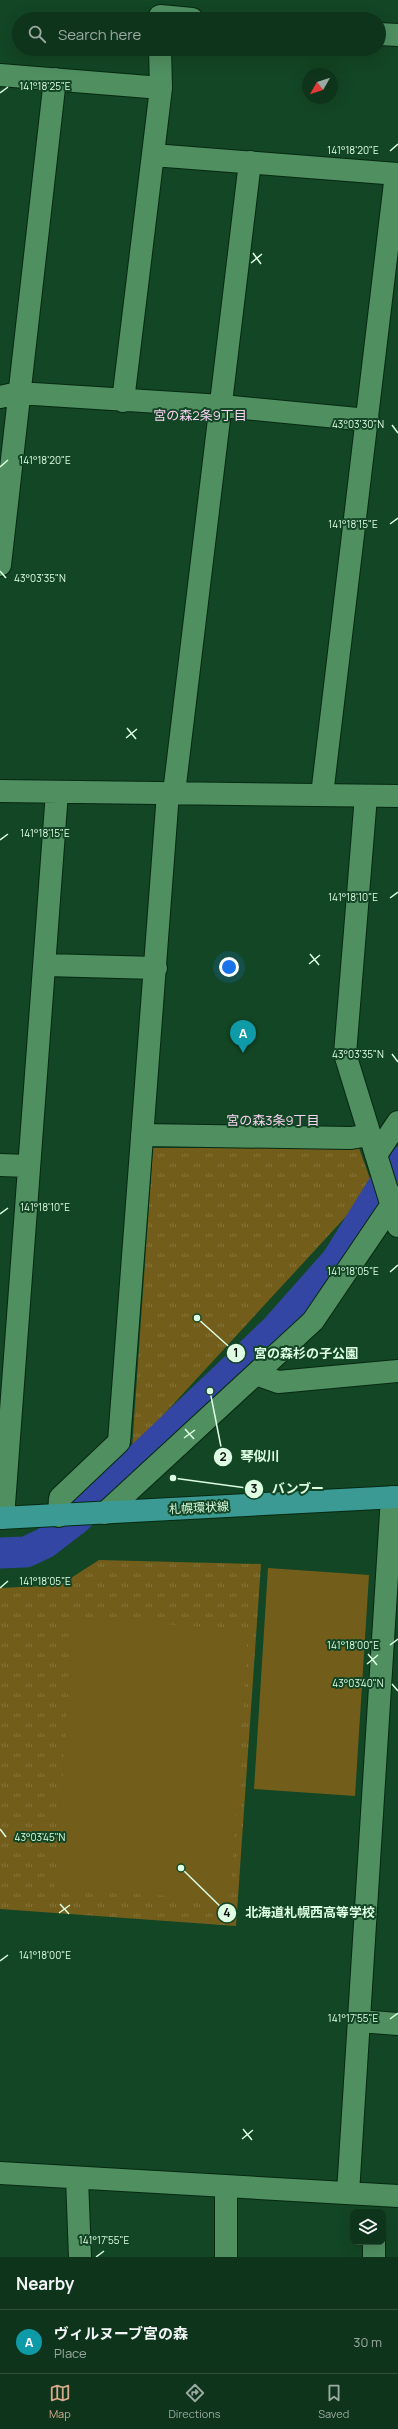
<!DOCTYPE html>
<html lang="en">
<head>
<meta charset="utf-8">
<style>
	:root { --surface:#0e341b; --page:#1c3f28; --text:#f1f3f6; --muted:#9baaa3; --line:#2e4f3a; --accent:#d6ab8b }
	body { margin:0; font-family:Manrope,"Noto Sans JP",sans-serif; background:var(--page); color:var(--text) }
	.controls { position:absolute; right:12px; bottom:12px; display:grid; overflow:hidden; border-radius:8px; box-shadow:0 4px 16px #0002 }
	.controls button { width:36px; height:36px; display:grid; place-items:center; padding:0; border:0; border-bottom:1px solid var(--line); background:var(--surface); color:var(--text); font:20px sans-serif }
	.compass { position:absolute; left:302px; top:68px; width:36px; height:36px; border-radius:50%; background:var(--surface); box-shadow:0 4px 16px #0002; rotate:231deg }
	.you { position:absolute; left:229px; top:967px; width:14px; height:14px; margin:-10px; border:3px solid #fff; border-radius:50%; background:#1a73e8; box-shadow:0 0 0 6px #1a73e833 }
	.badge { display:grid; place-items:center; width:26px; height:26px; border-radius:50%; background:var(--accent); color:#fff; font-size:13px; font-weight:700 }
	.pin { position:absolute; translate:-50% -33px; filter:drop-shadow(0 1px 2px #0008) }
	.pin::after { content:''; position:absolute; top:21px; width:14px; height:12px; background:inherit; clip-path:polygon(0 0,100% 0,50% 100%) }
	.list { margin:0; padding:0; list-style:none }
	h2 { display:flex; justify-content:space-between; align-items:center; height:52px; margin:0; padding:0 16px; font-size:17px }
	h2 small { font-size:13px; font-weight:400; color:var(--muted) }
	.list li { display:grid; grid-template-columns:26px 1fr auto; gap:12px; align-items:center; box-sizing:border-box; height:64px; padding:0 16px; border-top:1px solid var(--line) }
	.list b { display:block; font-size:15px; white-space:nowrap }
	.list p { margin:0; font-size:13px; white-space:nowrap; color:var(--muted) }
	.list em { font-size:13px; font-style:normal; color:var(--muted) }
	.icon { flex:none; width:22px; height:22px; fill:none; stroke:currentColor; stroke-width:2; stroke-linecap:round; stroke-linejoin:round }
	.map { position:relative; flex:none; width:398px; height:2257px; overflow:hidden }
	.search { position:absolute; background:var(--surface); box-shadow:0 4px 16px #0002; left:12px; right:12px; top:12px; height:44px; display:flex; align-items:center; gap:10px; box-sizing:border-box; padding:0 14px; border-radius:22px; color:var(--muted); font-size:15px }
	.sheet { height:116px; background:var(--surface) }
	nav { display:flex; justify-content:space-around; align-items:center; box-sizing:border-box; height:56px; border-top:1px solid var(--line); background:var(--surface); font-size:11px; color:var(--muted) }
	nav a { display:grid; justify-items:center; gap:2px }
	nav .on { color:var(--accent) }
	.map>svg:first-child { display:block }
</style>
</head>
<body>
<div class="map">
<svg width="398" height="2257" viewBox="0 0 398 2257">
	<defs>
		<pattern id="grass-tufts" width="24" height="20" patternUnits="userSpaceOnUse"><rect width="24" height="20" fill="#725d1b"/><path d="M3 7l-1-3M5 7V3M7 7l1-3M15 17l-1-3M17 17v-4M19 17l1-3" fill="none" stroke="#86753c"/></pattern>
	</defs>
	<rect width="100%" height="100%" fill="#134624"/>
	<!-- grass -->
	<path fill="url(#grass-tufts)" d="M153,1148H359L373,1187L132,1449Z
		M99,1560L261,1564L236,1926L0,1909V1588L60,1585Z"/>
	<!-- pitch -->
	<path fill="#725d1b" d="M268,1568L369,1575L355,1796L254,1789Z
		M74,1618L248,1630L230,1900L55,1888Z"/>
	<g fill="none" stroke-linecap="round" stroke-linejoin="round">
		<!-- river -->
		<path stroke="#3446a3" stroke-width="31" d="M0,1553L26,1552L45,1543L75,1520L275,1330L337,1260L398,1162"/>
		<!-- minor casing -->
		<g stroke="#062912" stroke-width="24">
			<path id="minor" d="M160,16L192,19
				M379,34L398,35
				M0,75L161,88
				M153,155L398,174
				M0,397L18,393L222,406L368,420
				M123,401L161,88L160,49
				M0,565L55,79
				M0,791L398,796
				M174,793L250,162
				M322,795L396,174
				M366,796L345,1054L398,1226
				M46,965L156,968
				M142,1135L351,1138L370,1135
				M376,1155L398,1122
				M0,1165L29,1166
				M256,1374L278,1382L398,1371
				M105,1513L313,1321L397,1197
				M59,1516L60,1498L119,1442L168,793
				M3,1518L57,792
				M359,2021L398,2024
				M0,2173L398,2196
				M77,2178L80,2257
				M226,2186V2257
				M348,2193L392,1497
				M374,2242V2257"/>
		</g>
		<!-- major casing -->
		<g stroke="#062912" stroke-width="24">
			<path id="major" d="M0,1518L398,1497"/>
		</g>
		<!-- minor -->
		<use href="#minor" stroke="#4f8f60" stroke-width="22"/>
		<!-- major -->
		<use href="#major" stroke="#3b9a93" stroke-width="22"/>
	</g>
	<!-- ticks -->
	<path fill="none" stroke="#ddfee3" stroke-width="1.5" d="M0,93L8,87M390,151L398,144M253,253L261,264M251,263L262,254M392,425L398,433M0,467L8,460M390,524L398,518M0,571L6,578M127,728L136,739M126,738L137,729M0,840L8,834M390,898L398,892M310,954L319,965M309,964L320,955M392,1054L398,1062M0,1214L8,1208M390,1272L398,1265M185,1429L194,1439M184,1438L195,1430M0,1588L8,1581M390,1645L398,1639M368,1654L377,1665M367,1664L378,1655M392,1684L398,1691M0,1829L6,1837M60,1904L69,1914M59,1913L70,1905M0,1961L8,1955M390,2019L398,2013M243,2129L252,2140M242,2139L253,2130M96,2257L104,2251"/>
	<g text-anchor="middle" stroke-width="4" stroke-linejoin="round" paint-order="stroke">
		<!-- street labels -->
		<g font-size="12" fill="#ddfee3" stroke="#134624">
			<text transform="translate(199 1508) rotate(-3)" y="4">札幌環状線</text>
		</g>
		<!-- neighbourhood labels -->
		<g font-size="13" fill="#fad4f5" stroke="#134624">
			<text x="200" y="420">宮の森2条9丁目</text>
			<text x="273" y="1125">宮の森3条9丁目</text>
		</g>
	</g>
	<g font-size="10" text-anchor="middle" fill="#ddfee3" stroke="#134624" stroke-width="4" stroke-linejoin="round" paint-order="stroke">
		<text x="45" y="90">141°18'25"E</text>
		<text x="353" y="154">141°18'20"E</text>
		<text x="358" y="428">43°03'30"N</text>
		<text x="45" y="464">141°18'20"E</text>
		<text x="353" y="528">141°18'15"E</text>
		<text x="40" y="582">43°03'35"N</text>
		<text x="45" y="837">141°18'15"E</text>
		<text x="353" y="901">141°18'10"E</text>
		<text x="358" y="1058">43°03'35"N</text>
		<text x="45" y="1211">141°18'10"E</text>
		<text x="353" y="1275">141°18'05"E</text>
		<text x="45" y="1585">141°18'05"E</text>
		<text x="353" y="1649">141°18'00"E</text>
		<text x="358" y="1687">43°03'40"N</text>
		<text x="40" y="1841">43°03'45"N</text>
		<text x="45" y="1959">141°18'00"E</text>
		<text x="353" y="2022">141°17'55"E</text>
		<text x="104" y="2244">141°17'55"E</text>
	</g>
	<!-- callouts -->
	<path fill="none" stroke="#ddfee3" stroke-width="1.5" d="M197 1318L236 1353M210 1391L223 1457M173 1478L254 1489M181 1868L227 1913"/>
	<g fill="#ddfee3" stroke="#134624" stroke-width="1.5">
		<circle cx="197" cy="1318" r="4"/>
		<circle cx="210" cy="1391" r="4"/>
		<circle cx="173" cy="1478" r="4"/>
		<circle cx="181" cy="1868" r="4"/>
		<circle cx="236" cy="1353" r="10"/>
		<circle cx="223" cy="1457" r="10"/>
		<circle cx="254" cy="1489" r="10"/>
		<circle cx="227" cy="1913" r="10"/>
	</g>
	<g font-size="12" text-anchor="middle" font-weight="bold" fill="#111">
		<text x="236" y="1357">1</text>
		<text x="223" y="1461">2</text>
		<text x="254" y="1493">3</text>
		<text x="227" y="1917">4</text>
	</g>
	<g font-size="13" text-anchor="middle" font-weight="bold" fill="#ddfee3" stroke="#134624" stroke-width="4" stroke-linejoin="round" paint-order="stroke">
		<text x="306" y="1358">宮の森杉の子公園</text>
		<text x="260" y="1461">琴似川</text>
		<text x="298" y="1493">バンブー</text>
		<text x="310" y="1917">北海道札幌西高等学校</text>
	</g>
</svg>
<div class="controls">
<button><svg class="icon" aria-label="layers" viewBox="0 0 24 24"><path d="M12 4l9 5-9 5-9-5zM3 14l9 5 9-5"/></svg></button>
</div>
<svg class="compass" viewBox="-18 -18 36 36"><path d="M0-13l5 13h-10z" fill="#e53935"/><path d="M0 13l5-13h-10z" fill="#9baaa3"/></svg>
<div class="you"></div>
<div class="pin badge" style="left:243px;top:1053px;background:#0f9aa8">A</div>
<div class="search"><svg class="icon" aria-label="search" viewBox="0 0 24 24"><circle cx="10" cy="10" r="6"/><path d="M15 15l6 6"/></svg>Search here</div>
</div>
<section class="sheet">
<h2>Nearby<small></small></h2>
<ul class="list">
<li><span class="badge" style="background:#0f9aa8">A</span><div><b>ヴィルヌーブ宮の森</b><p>Place</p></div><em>30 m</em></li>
</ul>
</section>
<nav>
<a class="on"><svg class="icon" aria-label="map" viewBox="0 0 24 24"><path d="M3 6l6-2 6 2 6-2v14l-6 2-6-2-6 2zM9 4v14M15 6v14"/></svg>Map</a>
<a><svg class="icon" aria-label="directions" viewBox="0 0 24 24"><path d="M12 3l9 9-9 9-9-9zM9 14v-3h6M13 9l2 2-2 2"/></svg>Directions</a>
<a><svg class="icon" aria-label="saved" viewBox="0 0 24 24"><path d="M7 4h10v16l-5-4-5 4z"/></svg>Saved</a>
</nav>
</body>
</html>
